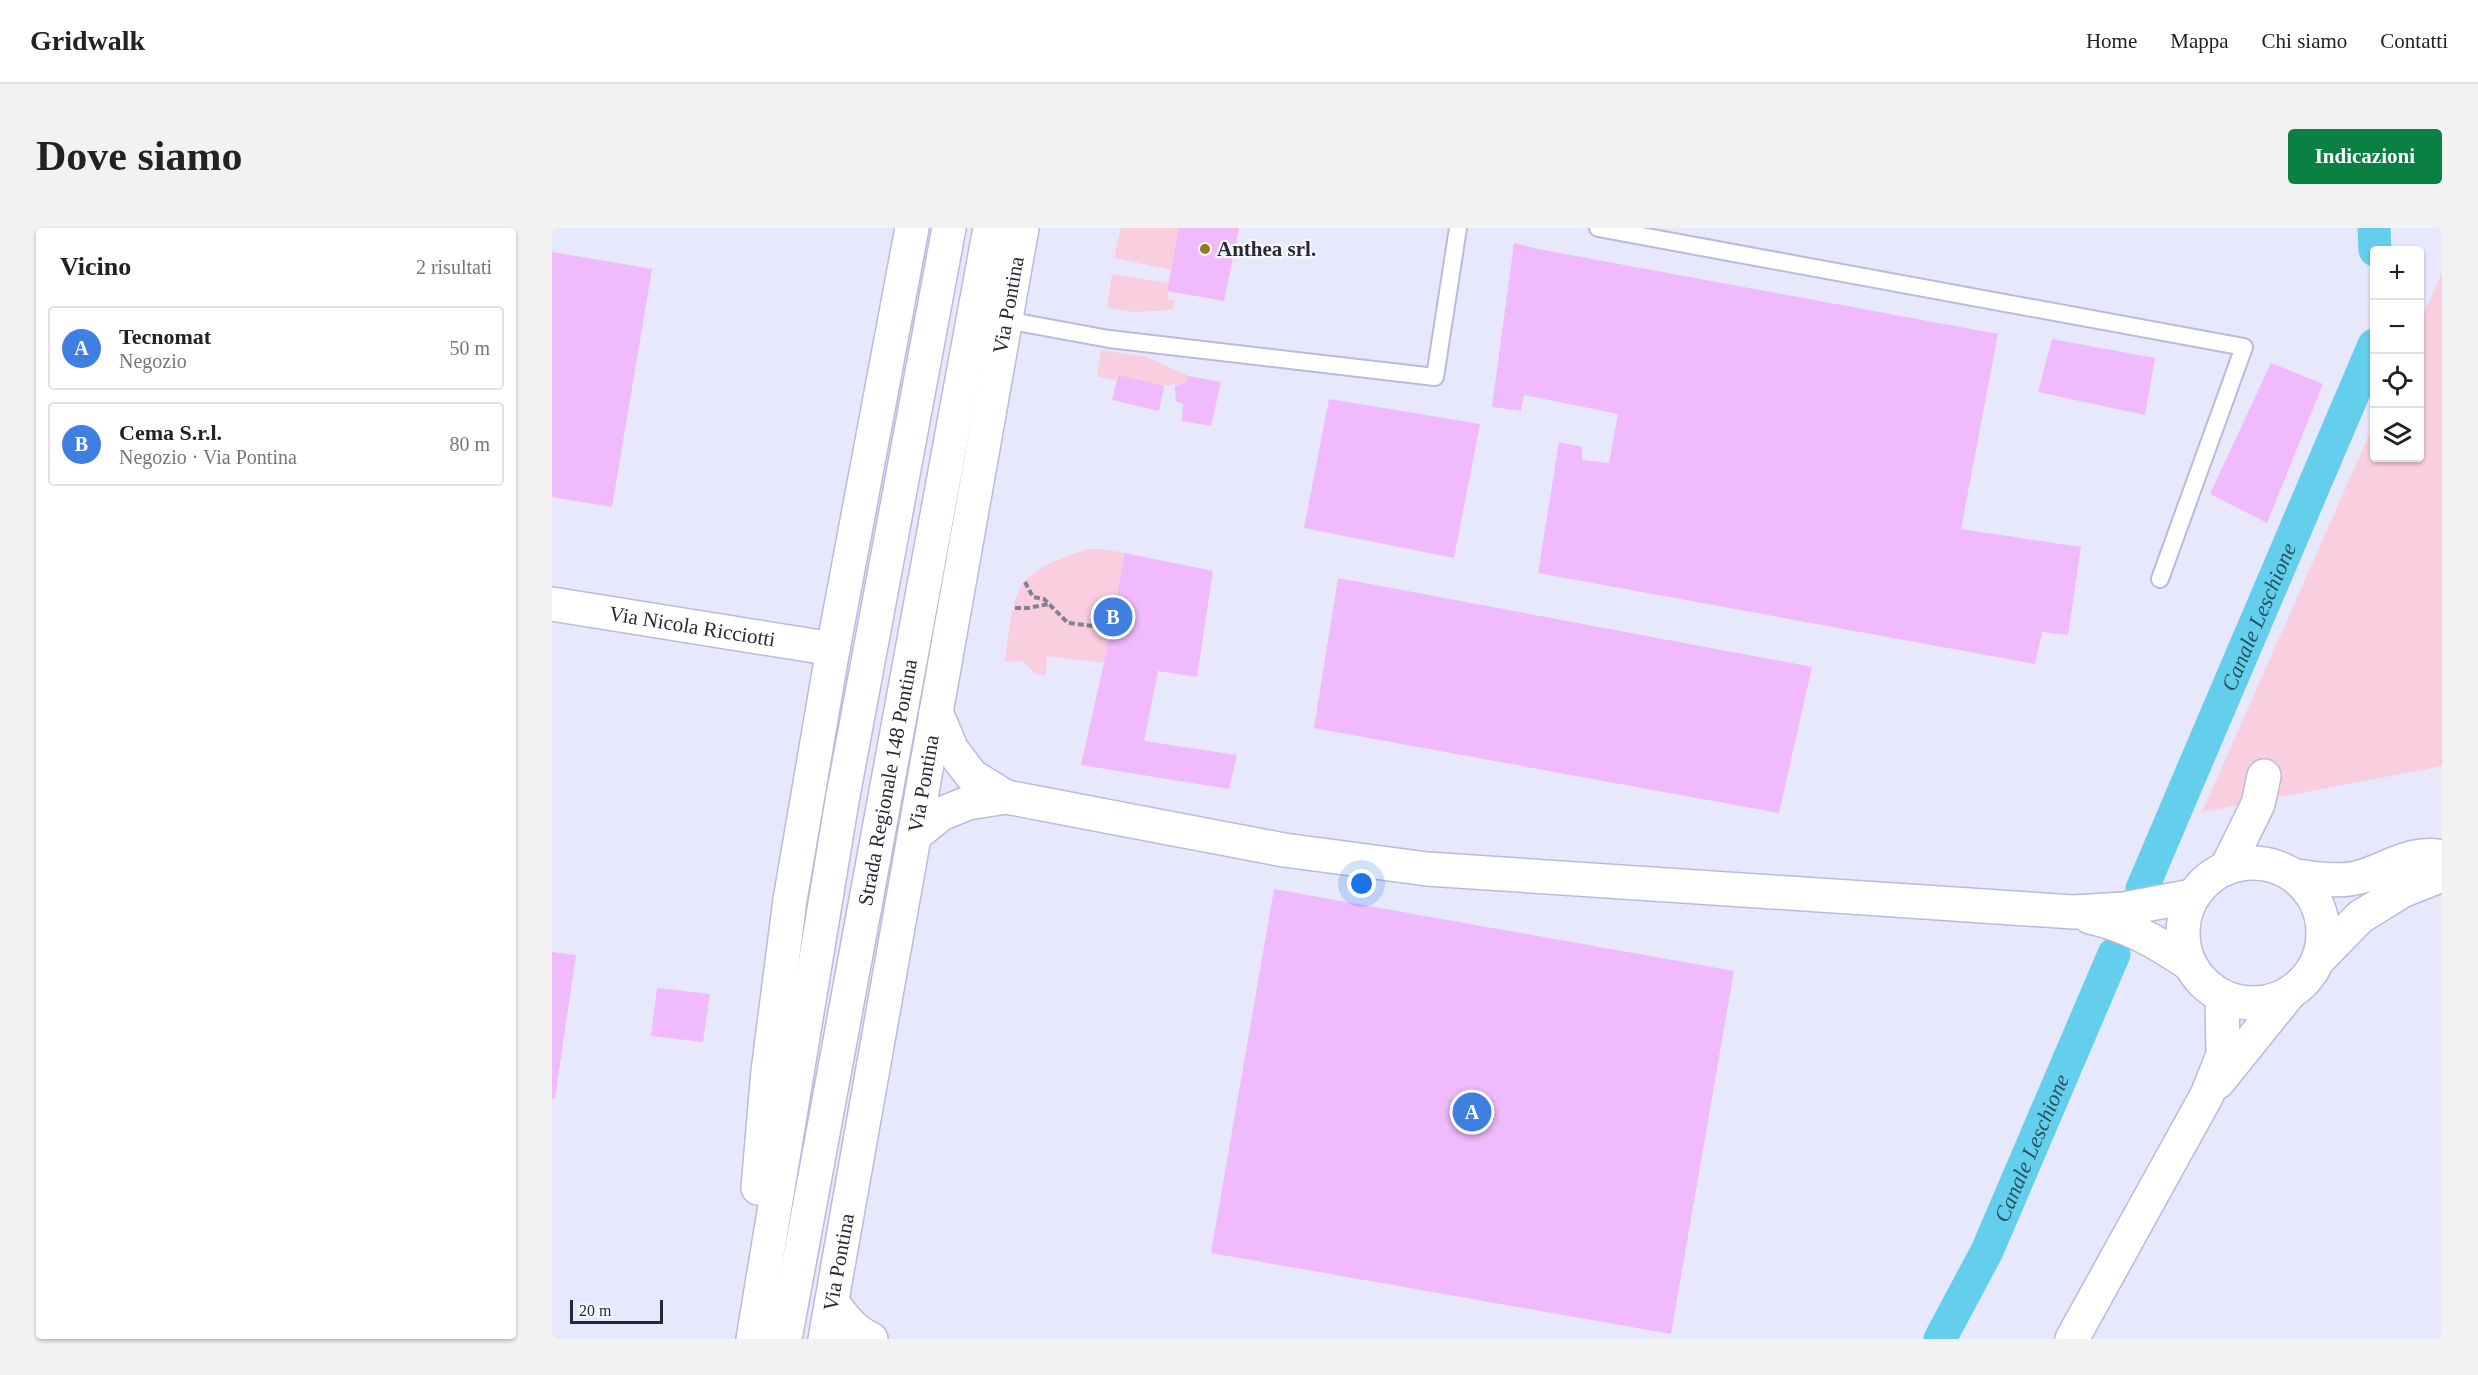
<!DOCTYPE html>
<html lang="it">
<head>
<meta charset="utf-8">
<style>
	:root { --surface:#fff; --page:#f2f2f2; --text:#222; --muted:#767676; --line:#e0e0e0; --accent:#0b8043 }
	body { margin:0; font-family:"Times New Roman",serif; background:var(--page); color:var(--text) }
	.controls { position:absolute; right:18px; top:18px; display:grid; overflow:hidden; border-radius:6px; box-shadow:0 2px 4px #0004 }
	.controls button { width:54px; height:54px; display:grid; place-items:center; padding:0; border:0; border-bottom:2px solid var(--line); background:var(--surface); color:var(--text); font:30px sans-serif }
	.scale { position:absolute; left:18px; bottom:15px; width:93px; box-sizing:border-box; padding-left:6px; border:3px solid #292936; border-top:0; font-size:16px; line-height:21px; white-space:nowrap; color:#292936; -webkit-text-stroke:4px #f7f7fe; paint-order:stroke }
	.you { position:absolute; left:810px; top:656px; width:21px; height:21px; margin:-15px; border:4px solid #fff; border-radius:50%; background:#1a73e8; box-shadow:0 0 0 9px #1a73e833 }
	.badge { display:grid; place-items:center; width:39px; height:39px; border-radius:50%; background:var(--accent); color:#fff; font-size:20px; font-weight:700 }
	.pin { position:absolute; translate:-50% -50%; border:3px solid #fff; box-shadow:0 2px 6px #0006 }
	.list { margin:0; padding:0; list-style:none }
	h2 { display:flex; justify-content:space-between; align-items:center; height:78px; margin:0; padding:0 24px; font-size:26px }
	h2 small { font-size:20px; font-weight:400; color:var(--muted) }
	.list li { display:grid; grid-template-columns:39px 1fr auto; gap:18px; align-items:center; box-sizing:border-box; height:84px; margin:0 12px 12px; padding:0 12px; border:2px solid var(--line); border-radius:6px }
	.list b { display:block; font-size:22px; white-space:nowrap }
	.list p { margin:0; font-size:20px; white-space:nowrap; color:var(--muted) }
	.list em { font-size:20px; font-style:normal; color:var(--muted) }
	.icon { flex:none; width:33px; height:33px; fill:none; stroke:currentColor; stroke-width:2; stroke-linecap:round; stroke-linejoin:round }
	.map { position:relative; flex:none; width:1890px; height:1111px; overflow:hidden; border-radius:6px }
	header { display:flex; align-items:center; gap:36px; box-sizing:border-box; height:84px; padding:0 30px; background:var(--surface); border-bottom:2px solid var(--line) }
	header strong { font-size:28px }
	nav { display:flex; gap:33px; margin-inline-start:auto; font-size:21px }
	.intro { display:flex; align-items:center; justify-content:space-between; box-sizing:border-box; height:144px; padding:0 36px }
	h1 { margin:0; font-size:42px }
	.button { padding:15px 27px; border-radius:6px; background:var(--accent); color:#fff; font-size:21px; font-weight:700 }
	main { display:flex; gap:36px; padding:0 36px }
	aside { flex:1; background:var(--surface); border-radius:6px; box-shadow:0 2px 4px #0004 }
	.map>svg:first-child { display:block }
</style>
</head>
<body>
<header>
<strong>Gridwalk</strong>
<nav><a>Home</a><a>Mappa</a><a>Chi siamo</a><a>Contatti</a></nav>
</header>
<div class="intro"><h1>Dove siamo</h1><a class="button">Indicazioni</a></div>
<main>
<aside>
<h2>Vicino<small>2 risultati</small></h2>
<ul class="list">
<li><span class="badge" style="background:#3f7fe0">A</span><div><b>Tecnomat</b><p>Negozio</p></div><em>50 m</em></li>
<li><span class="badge" style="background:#3f7fe0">B</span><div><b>Cema S.r.l.</b><p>Negozio · Via Pontina</p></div><em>80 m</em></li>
</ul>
</aside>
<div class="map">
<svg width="1890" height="1111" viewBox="0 0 1890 1111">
	<rect width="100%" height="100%" fill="#e8e8fd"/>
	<!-- green -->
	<path fill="#f9cede" d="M569,0H627L619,42L562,30Z
		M1890,44V538L1650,584L1822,196V230H1868V95Z
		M560,46L617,55L616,71L623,72L621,82L580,84L555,79Z
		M549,122L595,129L636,148L635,153C613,163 589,153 566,147L563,152L545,148Z
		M536,321H550L573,325L552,435L495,428L494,447L483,446L471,433L453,434C456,412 459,369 473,353C489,336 515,328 536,321Z"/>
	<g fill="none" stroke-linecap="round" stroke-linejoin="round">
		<!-- canal -->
		<g stroke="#63cfed" stroke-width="33">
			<path d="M1822,0L1823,22"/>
			<path id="s1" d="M1590,661L1822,117"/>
			<path id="s2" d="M1388,1111L1435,1023L1562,726"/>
		</g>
	</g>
	<!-- building -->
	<path fill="#f0bafd" d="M627,0H687L672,73L615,63Z
		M962,15L986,21L1446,106L1409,301L1529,319L1516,407L1490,404L1483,436L986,345L1007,214L1030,219V232L1057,235L1066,186L972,167L969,183L940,179Z
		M0,24L100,41L60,279L0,269Z
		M1500,111L1603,130L1593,187L1486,164Z
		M1719,135L1771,156L1715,295L1658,266Z
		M566,147L612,158L607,183L560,172Z
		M636,148L669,154L659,198L630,193L631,176L624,173L623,158L635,153Z
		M777,171L928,196L902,330L752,300Z
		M573,325L661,343L645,449L606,443L592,513L685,527L677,561L529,537L552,435Z
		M786,350L1260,439L1227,585L762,500Z
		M722,661L1182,743L1119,1106L659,1025Z
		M0,724L24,727L3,870H0Z
		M105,760L158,766L151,814L99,808Z"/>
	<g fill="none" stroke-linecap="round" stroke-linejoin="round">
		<!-- lane casing -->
		<g stroke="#babadc" stroke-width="20">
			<path id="lane" d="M1046,0L1692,119L1608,351
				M454,92L557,111L883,149L906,0"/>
		</g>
		<!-- street casing -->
		<g stroke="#babadc" stroke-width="36">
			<g id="street">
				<path id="s3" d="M0,376L281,421"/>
				<path d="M384,484L400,522L420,548L454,569"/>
				<path d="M362,608L389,586L416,575L454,569L732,622L875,641L1522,684L1572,681L1640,668"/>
				<circle cx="1701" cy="705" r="70"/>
				<path d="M1675,639L1706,576L1712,548"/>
				<path d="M1742,648C1764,650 1787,655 1808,649C1836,641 1860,622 1890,629"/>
				<path d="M1538,689C1577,698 1605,714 1637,736"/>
				<path d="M1766,732L1808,689L1850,663L1890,647"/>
				<path d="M1666,854L1736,767"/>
				<path d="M280,1074C291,1089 301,1103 319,1111"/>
				<path d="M1520,1111L1655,867L1671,827L1670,769"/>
			</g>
		</g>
		<!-- secondary casing -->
		<g stroke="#babadc" stroke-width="36">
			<g id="secondary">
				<path d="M281,421L360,0"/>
				<path id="s4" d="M273,1111L470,0"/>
			</g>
		</g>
		<!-- highway casing -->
		<g stroke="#babadc" stroke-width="36">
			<g id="highway">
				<path d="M206,960L216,843L238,672L281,421"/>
				<path d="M201,1111L290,573L397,0"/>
				<path id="s5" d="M233,1111L438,0"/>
			</g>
		</g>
		<!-- path -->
		<path stroke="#818192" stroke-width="4" stroke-dasharray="6 3" stroke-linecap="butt" d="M473,354L481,369L492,371L516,395L559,400
			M463,380H476L497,376"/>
		<!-- lane -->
		<use href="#lane" stroke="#fff" stroke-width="16"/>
		<!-- street -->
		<use href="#street" stroke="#fff" stroke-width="33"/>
		<!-- secondary -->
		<use href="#secondary" stroke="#fff" stroke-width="33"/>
		<!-- highway -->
		<use href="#highway" stroke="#fff" stroke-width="33"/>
	</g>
	<!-- markers -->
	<circle fill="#907a20" stroke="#f7f7fe" stroke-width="2" cx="653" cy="21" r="6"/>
	<g text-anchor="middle" stroke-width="4.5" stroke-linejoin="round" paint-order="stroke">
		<!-- poi labels -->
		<g font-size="21" font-weight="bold" fill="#292936" stroke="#f7f7fe" text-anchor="start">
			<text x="665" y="28">Anthea srl.</text>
		</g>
		<!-- street labels -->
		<g font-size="21" fill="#292936" stroke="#f7f7fe">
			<text dy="7" stroke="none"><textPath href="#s4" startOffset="1050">Via Pontina</textPath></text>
			<text dy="7" stroke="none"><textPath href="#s3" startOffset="142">Via Nicola Ricciotti</textPath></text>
			<text dy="7" stroke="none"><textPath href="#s5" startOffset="566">Strada Regionale 148 Pontina</textPath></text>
			<text dy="7" stroke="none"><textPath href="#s4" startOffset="564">Via Pontina</textPath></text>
			<text dy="7" stroke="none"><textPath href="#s4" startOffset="78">Via Pontina</textPath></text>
		</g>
		<!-- water labels -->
		<g font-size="22" font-style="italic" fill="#255360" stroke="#f7f7fe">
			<text dy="8" stroke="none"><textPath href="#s1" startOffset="296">Canale Leschione</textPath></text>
			<text dy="8" stroke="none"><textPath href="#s2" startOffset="212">Canale Leschione</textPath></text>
		</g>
	</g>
</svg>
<div class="controls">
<button>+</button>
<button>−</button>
<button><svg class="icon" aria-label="locate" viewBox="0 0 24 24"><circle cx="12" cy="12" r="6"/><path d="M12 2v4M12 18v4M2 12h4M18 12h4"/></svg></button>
<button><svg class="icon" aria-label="layers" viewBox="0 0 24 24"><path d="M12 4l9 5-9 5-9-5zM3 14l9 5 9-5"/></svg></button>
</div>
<div class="scale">20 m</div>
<div class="you"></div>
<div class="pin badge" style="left:920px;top:884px;background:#3f7fe0">A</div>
<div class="pin badge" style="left:561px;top:389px;background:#3f7fe0">B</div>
</div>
</main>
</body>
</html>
